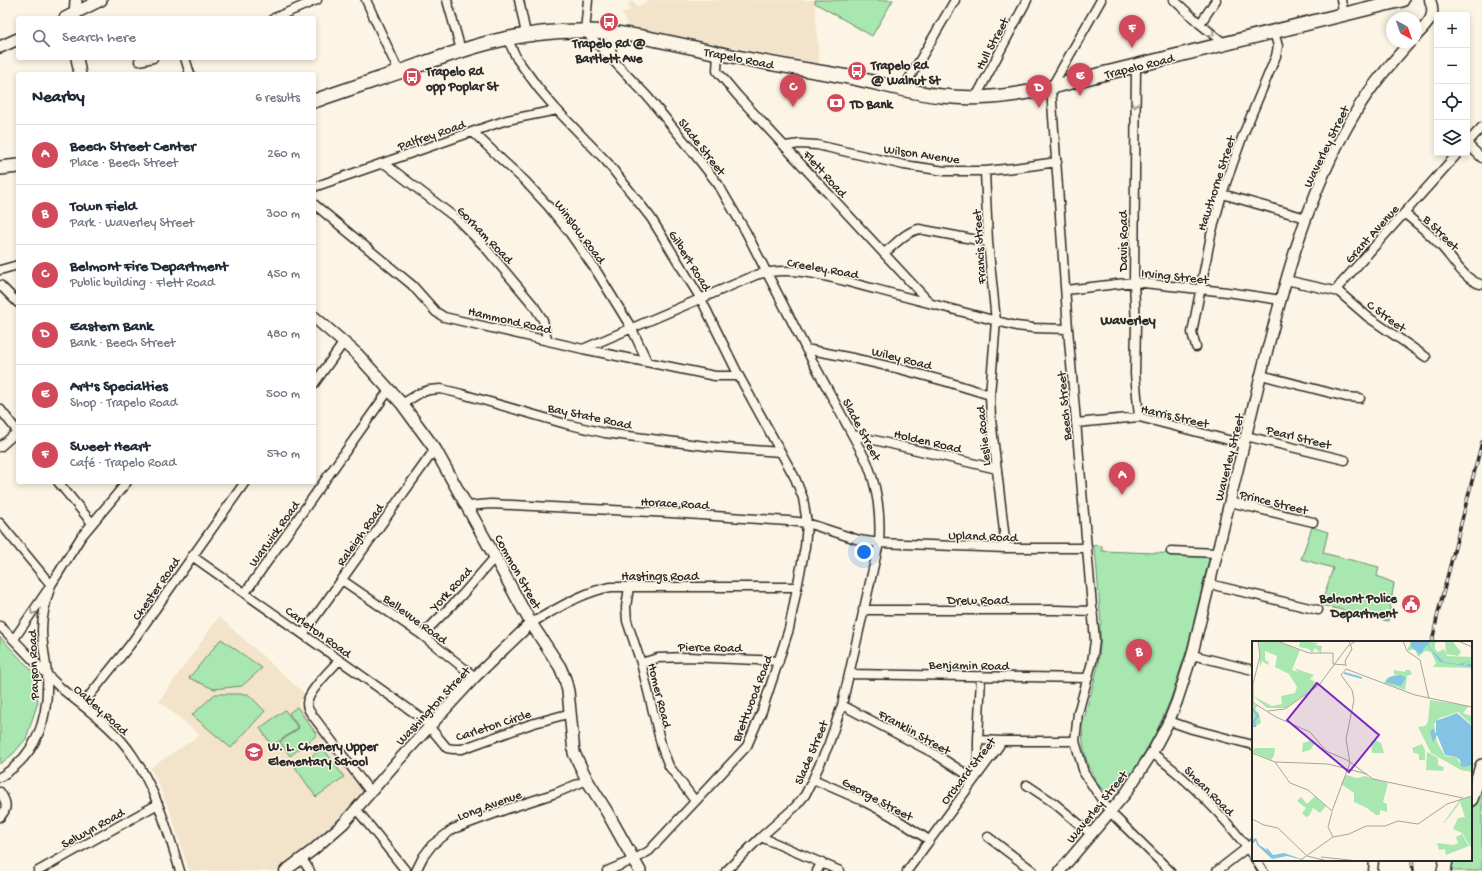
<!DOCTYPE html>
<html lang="en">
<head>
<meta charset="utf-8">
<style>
	:root { --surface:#fff; --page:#f2f2f3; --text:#1f2937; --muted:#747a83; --line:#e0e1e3; --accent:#d1495b }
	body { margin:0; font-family:"Gochi Hand",sans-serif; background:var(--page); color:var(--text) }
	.controls { position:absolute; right:12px; top:12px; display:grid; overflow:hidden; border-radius:4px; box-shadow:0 2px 6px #0003 }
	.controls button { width:36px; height:36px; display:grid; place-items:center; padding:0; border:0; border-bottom:1px solid var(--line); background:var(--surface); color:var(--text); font:20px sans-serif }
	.compass { position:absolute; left:1386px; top:12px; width:36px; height:36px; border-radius:50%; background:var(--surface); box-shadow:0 2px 6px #0003; rotate:140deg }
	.you { position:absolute; left:864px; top:552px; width:14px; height:14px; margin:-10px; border:3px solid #fff; border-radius:50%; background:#1a73e8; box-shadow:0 0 0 6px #1a73e833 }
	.badge { display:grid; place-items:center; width:26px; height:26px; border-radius:50%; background:var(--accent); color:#fff; font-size:13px; font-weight:700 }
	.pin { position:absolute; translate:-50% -33px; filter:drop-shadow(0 1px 2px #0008) }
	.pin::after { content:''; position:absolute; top:21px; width:14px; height:12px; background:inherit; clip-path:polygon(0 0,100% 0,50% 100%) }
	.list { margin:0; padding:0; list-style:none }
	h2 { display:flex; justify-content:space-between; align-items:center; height:52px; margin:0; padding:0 16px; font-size:17px }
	h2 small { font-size:13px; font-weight:400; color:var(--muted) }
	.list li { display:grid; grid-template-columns:26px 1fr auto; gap:12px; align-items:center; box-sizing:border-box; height:60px; padding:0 16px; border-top:1px solid var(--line) }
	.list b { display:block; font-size:15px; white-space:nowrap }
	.list p { margin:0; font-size:13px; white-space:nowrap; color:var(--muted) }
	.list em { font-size:13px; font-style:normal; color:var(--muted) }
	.icon { flex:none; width:22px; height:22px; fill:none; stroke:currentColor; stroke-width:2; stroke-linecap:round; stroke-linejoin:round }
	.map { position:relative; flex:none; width:1482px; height:871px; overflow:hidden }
	.search { position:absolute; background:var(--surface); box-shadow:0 2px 6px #0003; left:16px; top:16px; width:300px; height:44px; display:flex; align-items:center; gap:10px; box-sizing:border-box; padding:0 14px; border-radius:4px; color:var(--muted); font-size:15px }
	.panel { position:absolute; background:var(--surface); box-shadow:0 2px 6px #0003; left:16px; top:72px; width:300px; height:412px; border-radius:4px }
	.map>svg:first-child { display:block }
</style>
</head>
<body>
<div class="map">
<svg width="1482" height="871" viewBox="0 0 1482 871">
	<rect width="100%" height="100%" fill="#fcf5e5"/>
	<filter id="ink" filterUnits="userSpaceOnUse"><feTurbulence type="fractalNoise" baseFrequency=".025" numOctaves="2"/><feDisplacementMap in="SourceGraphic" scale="8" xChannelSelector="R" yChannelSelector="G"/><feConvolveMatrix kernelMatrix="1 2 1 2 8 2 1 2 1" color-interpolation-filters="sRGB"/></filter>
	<g filter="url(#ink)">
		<!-- built -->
		<path fill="#f2e3ca" d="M649,0H815L819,64L628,26L622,13L630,10L627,4L633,1L637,7Z
			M219,617L305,694L298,704L362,789V795L359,800L327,833L314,846L278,871H189L171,814L159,785L150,768L200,735L159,701Z"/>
		<!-- green -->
		<path fill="#a8e7af" stroke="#6a896d" d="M815,0H893L872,36L815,3Z
			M1312,527L1328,532L1323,553L1379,567L1377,576L1394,583L1388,621L1321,605L1333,568L1301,559Z
			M1093,545L1102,546V551L1210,555L1187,649L1170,701L1156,733L1131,775L1118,790L1112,792H1107L1098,785L1086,759L1083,743L1082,727L1098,666L1100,646V625L1101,624L1096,559Z
			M0,637L34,673L38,702L26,739L13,754L0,764Z
			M221,639L262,668L242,686L214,689L189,678Z
			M215,694H248L265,711L231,748L192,715Z
			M297,707L317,735L290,756L280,742L299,728L289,713Z
			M285,710L298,728L272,746L260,728Z
			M323,748L344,777L316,797L295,767Z
			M1482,784V869L1472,871H1449L1451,860H1471V812Z"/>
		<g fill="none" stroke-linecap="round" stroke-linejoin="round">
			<!-- minor casing -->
			<g stroke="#2b2b2b" stroke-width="11">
				<path id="minor" d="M366,0L399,72
					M447,0L461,50
					M519,0L526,34
					M588,0L585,31L647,96L685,142L718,184L746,232L806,349L867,462C878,489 881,514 879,543L842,705L828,746L813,779L805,795L795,807L761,837L726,871
					M1101,0L1051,88L1068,329L1095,641L1092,662L1078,713L1075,741L1084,773L1110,812L1170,871
					M1174,0L1200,24L1225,44
					M1341,0L1344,15
					M274,18L317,0
					M1200,24L1216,0
					M507,38L517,59L539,89L557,110L607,162L651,218L701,299L739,376L795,478L803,498L807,523L805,547L789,629L762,711L747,746L649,851L633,860L607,871
					M718,53L717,71L737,95L929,302
					M185,58L190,74
					M139,61L153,58
					M1136,66L1134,282L1136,325L1135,374L1139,417
					M903,89L955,0
					M976,97L1027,0
					M473,132L502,160L525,181L548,206L569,232L597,272L632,329L647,361
					M1467,143L1482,127
					M1467,144L1482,158
					M785,146L800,144L817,145L904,165L945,171H985L1014,168L1057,162
					M384,163L457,219L484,246L534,306L543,320L547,339
					M985,171L988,242L996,321L990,395L991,419L1006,548
					M314,187L489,126L507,120L557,110
					M1222,194L1306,218
					M314,204L412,285L436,312L444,317L583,349L715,376H739
					M1404,213C1416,223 1429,233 1440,245C1451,256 1464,280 1480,284
					M884,253C895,245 905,232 919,229L988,242
					M0,270L18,265
					M1286,280L1339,292L1368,317L1426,357
					M0,285L18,303
					M1066,290L1134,282L1227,292L1281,300
					M1336,291L1339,286L1458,153
					M1196,347L1192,333L1211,235L1222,194L1243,135L1276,56L1278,46L1274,32
					M583,349L756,275C793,263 838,280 875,289C922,301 969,314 1016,326L1034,328L1068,329
					M806,349C869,360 929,375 990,395
					M1261,375L1346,397L1360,398
					M314,384L344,342
					M402,404L420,393L429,390L441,389L462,394L566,424L605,433L714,447L780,452
					M0,409L18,432
					M1076,423L1139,417L1244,444
					M853,435L997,469
					M1246,436L1345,460
					M0,447L18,431
					M58,482L92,523
					M1230,502L1313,522
					M467,506L491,504L671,513L788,521L807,523L859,540L879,543L1006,548H1087
					M0,523L51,585
					M1171,551L1217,553
					M192,556L423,719L447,748L453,749H462L531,724L571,713
					M342,580L422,635L475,677
					M1209,584L1318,610
					M629,587L626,607L627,621L641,663L662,748L669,766L695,801
					M245,593L389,390
					M863,610H1056L1093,611
					M531,623C557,609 582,592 611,587H797
					M0,626C21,646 40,669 62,689C87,710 115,728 133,756C156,790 168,831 180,871
					M303,634L435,449
					M422,635L462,595L495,557
					M14,639L51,585L81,537L127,482
					M1192,655L1253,670
					M339,660C331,670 309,690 307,703C307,706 308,709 310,712L371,793
					M641,663L658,658L688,657L779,661
					M850,674L1088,678
					M981,676L978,740L1001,741
					M82,705L130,645L245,482
					M842,705L935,754L974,779L978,756V740
					M1169,721L1192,729L1253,745
					M1152,753C1187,778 1229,821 1253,856
					M0,777C38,755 49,716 47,675C46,660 42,645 42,630C42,614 46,600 51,585
					M813,779L863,801L890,815L929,840
					M1027,785L1054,803L1091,834
					M0,792C6,801 9,808 0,817
					M357,810L406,871
					M761,837L840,871
					M988,837L1033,871
					M302,859L310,871
					M1256,860L1263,871
					M38,871L158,804
					M416,871L423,857L432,845L453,829L507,809L556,793L587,780
					M817,871L822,862
					M907,871L999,746L1001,741H1075
					M1217,871L1253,843
					M1373,871L1374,860"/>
			</g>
			<!-- tertiary casing -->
			<g stroke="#2b2b2b" stroke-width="13">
				<path id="tertiary" d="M1416,36C1427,24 1437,17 1430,0
					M285,871L313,850L344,823L396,763L475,677L531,623
					M1060,871L1126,793L1152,753L1169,721L1177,701L1192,655C1212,574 1232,492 1252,411C1277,311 1301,204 1354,115C1369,88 1390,65 1410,42"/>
			</g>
			<!-- secondary casing -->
			<g stroke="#2b2b2b" stroke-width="14">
				<path id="secondary" d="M75,17L76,0
					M65,18L101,0
					M0,47L18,39
					M77,58L80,74
					M314,317L357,354L402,404L435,449L495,557L519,602L531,623L560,667L565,679L568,691L574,753L587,780L607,812L640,871"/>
			</g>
			<!-- primary casing -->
			<g stroke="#2b2b2b" stroke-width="16">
				<path id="primary" d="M610,55C605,45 615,38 623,34
					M314,101C345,90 376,80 408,69C469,47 518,30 584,31C627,31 671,43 713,52C758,62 803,69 849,77C880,83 910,93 942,96C990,102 1037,92 1082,79L1402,0
					M0,168L18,166
					M1471,799L1482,766
					M1444,871L1446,860"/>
			</g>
			<!-- minor -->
			<use href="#minor" stroke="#fcf5e5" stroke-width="8"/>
			<!-- tertiary -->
			<use href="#tertiary" stroke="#fcf5e5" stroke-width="10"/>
			<!-- secondary -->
			<use href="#secondary" stroke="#fcf5e5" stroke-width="11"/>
			<!-- primary -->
			<use href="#primary" stroke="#fcf5e5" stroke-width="13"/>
			<!-- rail casing -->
			<g stroke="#2b2b2b" stroke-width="3.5">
				<path id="rail" d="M1432,642L1438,613L1482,442
					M1412,860L1413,871"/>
			</g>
			<!-- rail -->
			<use href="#rail" stroke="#fcf5e5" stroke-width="2" stroke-dasharray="6" stroke-linecap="butt"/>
		</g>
		<!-- one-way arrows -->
		<defs><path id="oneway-chevron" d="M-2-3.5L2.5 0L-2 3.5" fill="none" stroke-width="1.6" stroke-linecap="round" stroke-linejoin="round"/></defs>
		<g stroke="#949088">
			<use href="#oneway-chevron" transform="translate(1212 34) rotate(39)"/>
			<use href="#oneway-chevron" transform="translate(1135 105) rotate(91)"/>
			<use href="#oneway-chevron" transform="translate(33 612) rotate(124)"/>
		</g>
	</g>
	<!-- icons -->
	<defs>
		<g id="bus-disc" transform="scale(1)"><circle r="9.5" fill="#d1495b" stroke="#fcf5e5"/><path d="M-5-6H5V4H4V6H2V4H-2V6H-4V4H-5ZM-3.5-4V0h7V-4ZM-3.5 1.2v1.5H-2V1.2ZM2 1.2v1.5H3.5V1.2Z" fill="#fff"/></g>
		<g id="bank-disc" transform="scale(1)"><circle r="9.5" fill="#d1495b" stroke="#fcf5e5"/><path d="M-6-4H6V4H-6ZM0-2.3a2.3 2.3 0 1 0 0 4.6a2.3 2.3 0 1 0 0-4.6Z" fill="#fff"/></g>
		<g id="civic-disc" transform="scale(1)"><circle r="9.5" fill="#d1495b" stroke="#fcf5e5"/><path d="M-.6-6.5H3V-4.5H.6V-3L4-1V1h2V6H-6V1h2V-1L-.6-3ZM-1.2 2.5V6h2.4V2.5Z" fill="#fff"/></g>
		<g id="school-disc" transform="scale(1)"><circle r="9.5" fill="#d1495b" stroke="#fcf5e5"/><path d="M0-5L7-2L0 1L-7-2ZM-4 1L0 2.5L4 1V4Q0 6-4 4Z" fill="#fff"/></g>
	</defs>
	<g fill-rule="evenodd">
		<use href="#bus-disc" x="609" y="22"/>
		<use href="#bus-disc" x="857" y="71"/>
		<use href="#bus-disc" x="412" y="77"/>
		<use href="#bank-disc" x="836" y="103"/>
		<use href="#civic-disc" x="1411" y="604"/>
		<use href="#school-disc" x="254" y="752"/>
	</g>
	<g text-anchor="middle" stroke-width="3" stroke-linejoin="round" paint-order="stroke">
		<!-- poi labels -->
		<g font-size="13" font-weight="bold" fill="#2b2b2b" stroke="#fcf5e5" text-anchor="start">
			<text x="609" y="47" text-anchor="middle">Trapelo Rd @<tspan x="609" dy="15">Bartlett Ave</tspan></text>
			<text x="871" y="69">Trapelo Rd<tspan x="871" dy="15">@ Walnut St</tspan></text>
			<text x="426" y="75">Trapelo Rd<tspan x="426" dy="15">opp Poplar St</tspan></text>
			<text x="850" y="108">TD Bank</text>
			<text x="1397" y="602" text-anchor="end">Belmont Police<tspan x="1397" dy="15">Department</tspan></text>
			<text x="268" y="750">W. L. Chenery Upper<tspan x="268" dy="15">Elementary School</tspan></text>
		</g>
		<!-- street labels -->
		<g font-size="13" fill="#2b2b2b" stroke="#fcf5e5">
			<text transform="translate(991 43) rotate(-62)" y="5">Hull Street</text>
			<text transform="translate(739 57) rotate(11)" y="5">Trapelo Road</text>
			<text transform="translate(1139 65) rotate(-14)" y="5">Trapelo Road</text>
			<text transform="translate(431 134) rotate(-19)" y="5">Palfrey Road</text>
			<text transform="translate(703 146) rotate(52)" y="5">Slade Street</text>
			<text transform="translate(1325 146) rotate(-64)" y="5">Waverley Street</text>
			<text transform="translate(922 153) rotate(8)" y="5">Wilson Avenue</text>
			<text transform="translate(826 173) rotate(48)" y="5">Flett Road</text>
			<text transform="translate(1215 183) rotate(-72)" y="5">Hawthorne Street</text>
			<text transform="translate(581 231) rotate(53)" y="5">Winslow Road</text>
			<text transform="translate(1442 232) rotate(45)" y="5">B Street</text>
			<text transform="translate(1371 233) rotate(-48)" y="5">Grant Avenue</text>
			<text transform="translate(486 234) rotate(46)" y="5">Gorham Road</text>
			<text transform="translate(1122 241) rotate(-90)" y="5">Davis Road</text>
			<text transform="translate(978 247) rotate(-94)" y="5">Francis Street</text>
			<text transform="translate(691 260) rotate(58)" y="5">Gilbert Road</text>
			<text transform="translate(823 267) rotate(10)" y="5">Creeley Road</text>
			<text transform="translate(1175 275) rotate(6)" y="5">Irving Street</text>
			<text transform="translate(1387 315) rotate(36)" y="5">C Street</text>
			<text transform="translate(510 319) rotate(13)" y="5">Hammond Road</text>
			<text transform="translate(902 357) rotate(14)" y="5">Wiley Road</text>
			<text transform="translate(1063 406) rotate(-95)" y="5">Beech Street</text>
			<text transform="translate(590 415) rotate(12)" y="5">Bay State Road</text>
			<text transform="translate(1175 415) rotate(13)" y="5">Harris Street</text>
			<text transform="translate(863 429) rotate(62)" y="5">Slade Street</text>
			<text transform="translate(982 436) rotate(-96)" y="5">Leslie Road</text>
			<text transform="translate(1299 436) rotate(14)" y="5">Pearl Street</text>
			<text transform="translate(928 440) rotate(13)" y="5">Holden Road</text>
			<text transform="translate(1228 457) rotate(-76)" y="5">Waverley Street</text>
			<text transform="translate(1274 501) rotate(14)" y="5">Prince Street</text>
			<text transform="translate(675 502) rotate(3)" y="5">Horace Road</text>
			<text transform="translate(273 533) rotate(-54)" y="5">Warwick Road</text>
			<text transform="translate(359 534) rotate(-55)" y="5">Raleigh Road</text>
			<text transform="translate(983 535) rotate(2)" y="5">Upland Road</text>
			<text transform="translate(519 571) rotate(61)" y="5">Common Street</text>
			<text x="660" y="580">Hastings Road</text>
			<text transform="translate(155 588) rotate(-55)" y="5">Chester Road</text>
			<text transform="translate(450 588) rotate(-47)" y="5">York Road</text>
			<text x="978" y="604">Drew Road</text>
			<text transform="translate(416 618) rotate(36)" y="5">Bellevue Road</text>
			<text transform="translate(319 631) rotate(36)" y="5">Carleton Road</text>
			<text transform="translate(710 646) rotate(1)" y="5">Pierce Road</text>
			<text transform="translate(969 664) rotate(1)" y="5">Benjamin Road</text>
			<text transform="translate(32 665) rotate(-92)" y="5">Payson Road</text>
			<text transform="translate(661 695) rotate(76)" y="5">Homer Road</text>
			<text transform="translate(751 698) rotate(-69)" y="5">Brettwood Road</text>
			<text transform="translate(432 705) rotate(-47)" y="5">Washington Street</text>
			<text transform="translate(102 709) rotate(42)" y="5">Oakley Road</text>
			<text transform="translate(493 724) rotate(-18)" y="5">Carleton Circle</text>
			<text transform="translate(915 731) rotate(29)" y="5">Franklin Street</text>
			<text transform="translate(810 752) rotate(-67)" y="5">Slade Street</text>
			<text transform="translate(967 770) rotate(-52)" y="5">Orchard Street</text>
			<text transform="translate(1210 790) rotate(45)" y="5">Shean Road</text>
			<text transform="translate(878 798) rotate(28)" y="5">George Street</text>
			<text transform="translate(489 804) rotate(-20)" y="5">Long Avenue</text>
			<text transform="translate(1096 806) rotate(-51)" y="5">Waverley Street</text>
			<text transform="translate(92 827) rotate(-29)" y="5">Selwyn Road</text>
		</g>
		<!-- neighbourhood labels -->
		<g font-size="14" font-weight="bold" fill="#2b2b2b" stroke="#fcf5e5">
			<text x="1128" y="324">Waverley</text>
		</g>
	</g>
	<!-- overview -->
	<g transform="translate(1252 641)">
		<rect width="220" height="220" fill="#fcf5e5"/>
		<path d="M7,0H24L48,9L40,29L46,31L42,27L62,34L58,38L67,43L34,67H15L1,55L20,65L30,63L29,55L43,52L45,46L37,33L23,26L25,15L13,10V19L17,21L16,24L10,20L8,27ZM48,0L66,2L63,4L70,5L69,12L63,7L60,12L57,8L47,6ZM159,0H187L183,2V8L186,11L192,8L195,15L220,16V27L181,26L184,22L179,11L173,10L166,16L163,8L155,10ZM193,0L201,1L209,11L206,15L194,13ZM142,29L153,31V29H158L160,33L155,35L153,49L132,42L135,37L145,33H142ZM178,59L217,65L211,72L219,75L220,73V84L206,71L188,77L182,83L185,101L193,115L204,116L210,125L220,124V131L209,129L179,112L166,86L173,85L176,81ZM0,62L5,65L3,69L7,72L9,82L0,87ZM61,99L63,102L58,109L50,111L51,102ZM123,99L129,102L132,112H120L119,101ZM170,103L173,109V119H167V113L162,112L160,107ZM3,107H23L22,115L19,119L0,111ZM175,111L186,117V124L192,126L191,130L174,129ZM94,134L105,137L113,135L136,142L131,161L135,163V171L128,169V174H124L115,167L102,161V152L89,143ZM63,155L74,165L68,172L61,167L57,175L54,176L50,172L54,167L45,160L49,156L55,163ZM220,155V208L210,192L201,188L206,177L213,176L208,161L204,167L192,182H191L208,159ZM210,193L217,205L194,214L193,208L187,209L185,202L202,204L206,202L204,196Z" fill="#a8e7af"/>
		<path d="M159,0H179L176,3L178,7L192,21L206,23L220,20L211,23L212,25L220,22V26L188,21L175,4L168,13L159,6ZM149,34L154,37L149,45L133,41L138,36ZM205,72L220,85V124L213,126L209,125L208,119L204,116L193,114L185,94L181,102L178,90L181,88L184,93V80ZM4,197L7,204L15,209L14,206L21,214L32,212L55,220L35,215L20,218L5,204L4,200L0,203V199Z" fill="#85c3e5"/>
		<path fill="none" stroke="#85c3e5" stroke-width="2" d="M92,32L110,37M0,67L6,75L2,80L3,85H0"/>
		<path fill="none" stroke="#a8a49b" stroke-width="1" d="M25,0L57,12H81V23L94,24M151,0L155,10L168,19L177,58M206,0L220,6M94,25L93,20L100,8L97,0M94,28L163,54L220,66M0,61L24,76L58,91L74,110L95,119L121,138L211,157M1,62V43L8,15L6,0M16,70L33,68L67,44L96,5L104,0M0,112L23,121L76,123L115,133M23,121L38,142L56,149L80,170M80,170L98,122L94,98L102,59L100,49L89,34L94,28M80,171L76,186L81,196M0,178L12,184L26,187L55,215L76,220M69,216L107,220M47,220L81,196L97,193L114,185H133L146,180L166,183L195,163L220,155"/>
		<path fill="#7b2cbf" fill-opacity="0.15" stroke="#7b2cbf" stroke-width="2" d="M65,42L127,94L97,131L35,79Z"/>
		<rect width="220" height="220" fill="none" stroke="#2b2b2b" stroke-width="2"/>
	</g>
</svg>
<div class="controls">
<button>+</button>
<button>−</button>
<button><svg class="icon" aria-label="locate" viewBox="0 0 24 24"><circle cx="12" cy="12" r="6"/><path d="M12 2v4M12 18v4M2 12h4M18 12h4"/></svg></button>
<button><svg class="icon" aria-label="layers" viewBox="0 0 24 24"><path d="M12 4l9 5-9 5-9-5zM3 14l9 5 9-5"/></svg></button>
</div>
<svg class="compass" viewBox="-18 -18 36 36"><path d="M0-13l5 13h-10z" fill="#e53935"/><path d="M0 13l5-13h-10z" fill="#747a83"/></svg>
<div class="you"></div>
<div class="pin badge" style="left:1122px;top:495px">A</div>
<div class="pin badge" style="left:1139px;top:672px">B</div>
<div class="pin badge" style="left:793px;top:107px">C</div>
<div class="pin badge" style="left:1039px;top:108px">D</div>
<div class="pin badge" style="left:1080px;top:96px">E</div>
<div class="pin badge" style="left:1132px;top:48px">F</div>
<div class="search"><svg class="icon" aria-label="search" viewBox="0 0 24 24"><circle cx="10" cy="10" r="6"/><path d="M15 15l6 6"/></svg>Search here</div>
<section class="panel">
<h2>Nearby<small>6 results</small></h2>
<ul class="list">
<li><span class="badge">A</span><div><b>Beech Street Center</b><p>Place · Beech Street</p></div><em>260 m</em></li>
<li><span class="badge">B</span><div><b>Town Field</b><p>Park · Waverley Street</p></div><em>300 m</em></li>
<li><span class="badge">C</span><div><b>Belmont Fire Department</b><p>Public building · Flett Road</p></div><em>450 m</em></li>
<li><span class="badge">D</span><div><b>Eastern Bank</b><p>Bank · Beech Street</p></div><em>480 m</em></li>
<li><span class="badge">E</span><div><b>Art's Specialties</b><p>Shop · Trapelo Road</p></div><em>500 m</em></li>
<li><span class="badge">F</span><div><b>Sweet Heart</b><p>Café · Trapelo Road</p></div><em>570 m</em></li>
</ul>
</section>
</div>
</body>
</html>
